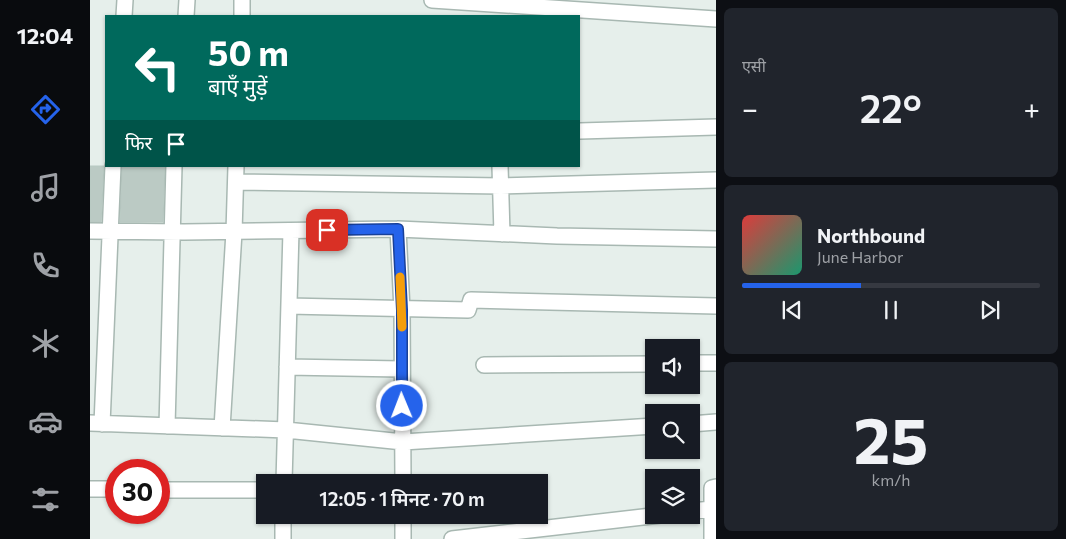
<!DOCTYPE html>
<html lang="hi">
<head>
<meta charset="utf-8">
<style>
  :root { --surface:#171b24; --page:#20242c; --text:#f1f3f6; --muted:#9ea1a6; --line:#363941; --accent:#2563eb }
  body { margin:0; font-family:Commissioner,"Noto Sans Devanagari",sans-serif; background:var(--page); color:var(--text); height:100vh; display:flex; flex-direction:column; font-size:19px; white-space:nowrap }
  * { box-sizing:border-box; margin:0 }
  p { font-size:16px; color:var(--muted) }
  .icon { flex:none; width:28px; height:28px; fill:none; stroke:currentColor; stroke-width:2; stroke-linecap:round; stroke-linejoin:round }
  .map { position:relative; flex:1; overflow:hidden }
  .side { display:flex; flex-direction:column; gap:8px; padding:8px; background:#0d0f14; width:350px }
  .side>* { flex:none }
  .hud { position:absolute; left:15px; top:15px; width:475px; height:152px; border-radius:0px; box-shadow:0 1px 4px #0004; background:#00695c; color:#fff; overflow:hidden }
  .tools { position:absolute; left:555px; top:339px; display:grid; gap:10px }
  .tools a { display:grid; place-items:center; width:55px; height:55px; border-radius:0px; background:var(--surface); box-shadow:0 1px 4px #0004; font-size:25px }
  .speed { position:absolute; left:15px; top:459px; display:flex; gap:10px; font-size:25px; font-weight:700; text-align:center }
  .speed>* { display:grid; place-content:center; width:65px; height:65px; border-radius:50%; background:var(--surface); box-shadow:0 1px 4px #0004; line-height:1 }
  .speed .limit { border:8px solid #d22; background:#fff; color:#111 }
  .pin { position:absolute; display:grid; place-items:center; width:42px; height:42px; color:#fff; margin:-21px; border-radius:10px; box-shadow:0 2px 8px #0006 }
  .me { position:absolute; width:55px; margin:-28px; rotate:359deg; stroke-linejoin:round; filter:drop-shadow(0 0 4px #0008) }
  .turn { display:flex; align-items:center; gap:18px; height:105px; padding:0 20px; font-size:22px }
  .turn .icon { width:65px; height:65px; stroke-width:2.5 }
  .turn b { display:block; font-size:35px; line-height:42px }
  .then { display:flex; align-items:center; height:48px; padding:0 20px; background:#0003; gap:10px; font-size:19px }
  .big { font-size:38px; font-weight:600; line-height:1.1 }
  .side .widget { flex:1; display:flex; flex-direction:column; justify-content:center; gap:8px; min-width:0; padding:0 18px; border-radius:8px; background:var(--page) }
  .side .dial { align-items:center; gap:0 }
  .dial b { font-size:65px; line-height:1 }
  .song { display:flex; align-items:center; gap:15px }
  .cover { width:60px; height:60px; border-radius:8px; background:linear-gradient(135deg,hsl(0 70% 55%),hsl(160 70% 35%)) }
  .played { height:5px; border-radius:2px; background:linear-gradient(90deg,var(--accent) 40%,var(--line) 40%) }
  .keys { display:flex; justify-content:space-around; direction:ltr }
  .heat { display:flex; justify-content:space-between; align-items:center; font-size:28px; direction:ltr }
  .trip { position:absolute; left:166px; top:474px; width:292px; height:50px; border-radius:0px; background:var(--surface); box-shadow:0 1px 4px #0004; font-weight:600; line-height:50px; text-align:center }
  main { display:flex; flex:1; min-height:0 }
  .tabs { display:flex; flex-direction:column; width:90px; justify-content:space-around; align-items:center; background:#090b0e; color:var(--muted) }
  .tabs .icon { width:35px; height:35px }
  .tabs .active { color:var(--accent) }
  .tabs b { font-size:22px; color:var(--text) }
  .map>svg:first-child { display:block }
</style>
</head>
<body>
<main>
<nav class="tabs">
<b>12:04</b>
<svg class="icon active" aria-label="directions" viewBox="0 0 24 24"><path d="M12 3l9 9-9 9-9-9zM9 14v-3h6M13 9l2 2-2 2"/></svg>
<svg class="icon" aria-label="music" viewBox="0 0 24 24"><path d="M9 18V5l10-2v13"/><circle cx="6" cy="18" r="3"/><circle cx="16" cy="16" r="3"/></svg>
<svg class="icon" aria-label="phone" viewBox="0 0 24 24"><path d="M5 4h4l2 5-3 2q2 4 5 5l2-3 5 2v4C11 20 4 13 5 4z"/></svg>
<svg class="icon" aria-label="climate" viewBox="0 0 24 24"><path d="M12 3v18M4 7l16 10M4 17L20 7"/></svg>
<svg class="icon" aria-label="car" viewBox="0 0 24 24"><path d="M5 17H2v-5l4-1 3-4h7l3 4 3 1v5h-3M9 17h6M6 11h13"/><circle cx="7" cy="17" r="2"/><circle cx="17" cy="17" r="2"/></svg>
<svg class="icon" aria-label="filters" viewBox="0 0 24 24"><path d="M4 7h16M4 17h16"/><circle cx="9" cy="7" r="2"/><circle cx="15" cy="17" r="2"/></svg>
</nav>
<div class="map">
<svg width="626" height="539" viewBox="0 0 626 539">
  <rect width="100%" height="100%" fill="#e6efeb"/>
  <path fill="#bbcac4" stroke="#b8c9c2" d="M0,166H14L11,222H0Z
    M32,166H75L73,222H30Z"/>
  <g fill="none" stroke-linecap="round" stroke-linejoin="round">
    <g stroke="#a8b8b2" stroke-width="18">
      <path id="minor" d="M342,0L626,19
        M34,16L35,0
        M96,16L97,0
        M152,16V0
        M490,131L626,127
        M410,166L412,234
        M146,182L411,186L626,180
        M308,229L312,310L313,482
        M0,231L94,232L308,229L467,236L626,239
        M199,306L378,310L381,300L626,306
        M601,363H626
        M394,365L564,364
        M197,367L311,369
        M0,423L196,430L313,442L564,426
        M12,424L23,166
        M601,424L626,422
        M77,426L84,166
        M132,428L144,232L146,166
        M194,482L201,231
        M0,489H26
        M69,490H175
        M601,511L622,509
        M193,539V515
        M313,539V515
        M362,539L570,515
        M622,539V488L626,487"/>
    </g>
    <use href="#minor" stroke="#fff" stroke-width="15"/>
  </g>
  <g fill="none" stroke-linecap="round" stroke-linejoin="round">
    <g stroke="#184099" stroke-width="12">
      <path id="route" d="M237,230L308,229L312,310V406"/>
    </g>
    <use href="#route" stroke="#2563eb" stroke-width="9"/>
    <path stroke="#f59e0b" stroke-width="9" d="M310,277L312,327"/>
  </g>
</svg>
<div class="tools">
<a><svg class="icon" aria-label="sound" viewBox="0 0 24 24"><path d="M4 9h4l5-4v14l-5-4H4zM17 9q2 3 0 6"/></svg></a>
<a><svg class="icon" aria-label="search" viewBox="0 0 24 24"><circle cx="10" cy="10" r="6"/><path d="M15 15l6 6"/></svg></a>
<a><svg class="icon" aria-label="layers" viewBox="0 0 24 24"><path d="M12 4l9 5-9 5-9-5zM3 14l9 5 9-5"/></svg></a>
</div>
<div class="speed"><div class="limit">30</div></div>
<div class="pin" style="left:237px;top:230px;background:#d93025"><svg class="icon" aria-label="arrive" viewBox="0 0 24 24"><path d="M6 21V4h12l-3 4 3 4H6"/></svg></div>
<svg class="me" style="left:312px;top:406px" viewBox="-20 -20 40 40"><circle r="17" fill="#2563eb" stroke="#fff" stroke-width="3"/><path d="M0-11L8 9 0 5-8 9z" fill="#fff"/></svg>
<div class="trip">12:05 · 1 मिनट · 70 m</div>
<div class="hud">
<div class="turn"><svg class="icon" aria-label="left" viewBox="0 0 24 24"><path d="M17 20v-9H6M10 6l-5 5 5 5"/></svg><div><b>50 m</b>बाएँ मुड़ें</div></div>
<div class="then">फिर<svg class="icon" aria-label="arrive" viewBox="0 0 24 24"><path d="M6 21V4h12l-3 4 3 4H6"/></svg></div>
</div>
</div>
<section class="side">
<div class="widget"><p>एसी</p>
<div class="heat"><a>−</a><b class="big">22°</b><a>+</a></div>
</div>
<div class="widget">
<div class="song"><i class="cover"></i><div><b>Northbound</b><p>June Harbor</p></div></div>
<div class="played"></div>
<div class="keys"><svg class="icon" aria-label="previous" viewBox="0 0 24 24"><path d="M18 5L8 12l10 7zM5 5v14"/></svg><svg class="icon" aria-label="pause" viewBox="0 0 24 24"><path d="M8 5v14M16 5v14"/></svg><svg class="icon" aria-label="next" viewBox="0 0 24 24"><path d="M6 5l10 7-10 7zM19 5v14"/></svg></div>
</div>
<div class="widget dial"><b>25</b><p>km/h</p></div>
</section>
</main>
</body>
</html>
